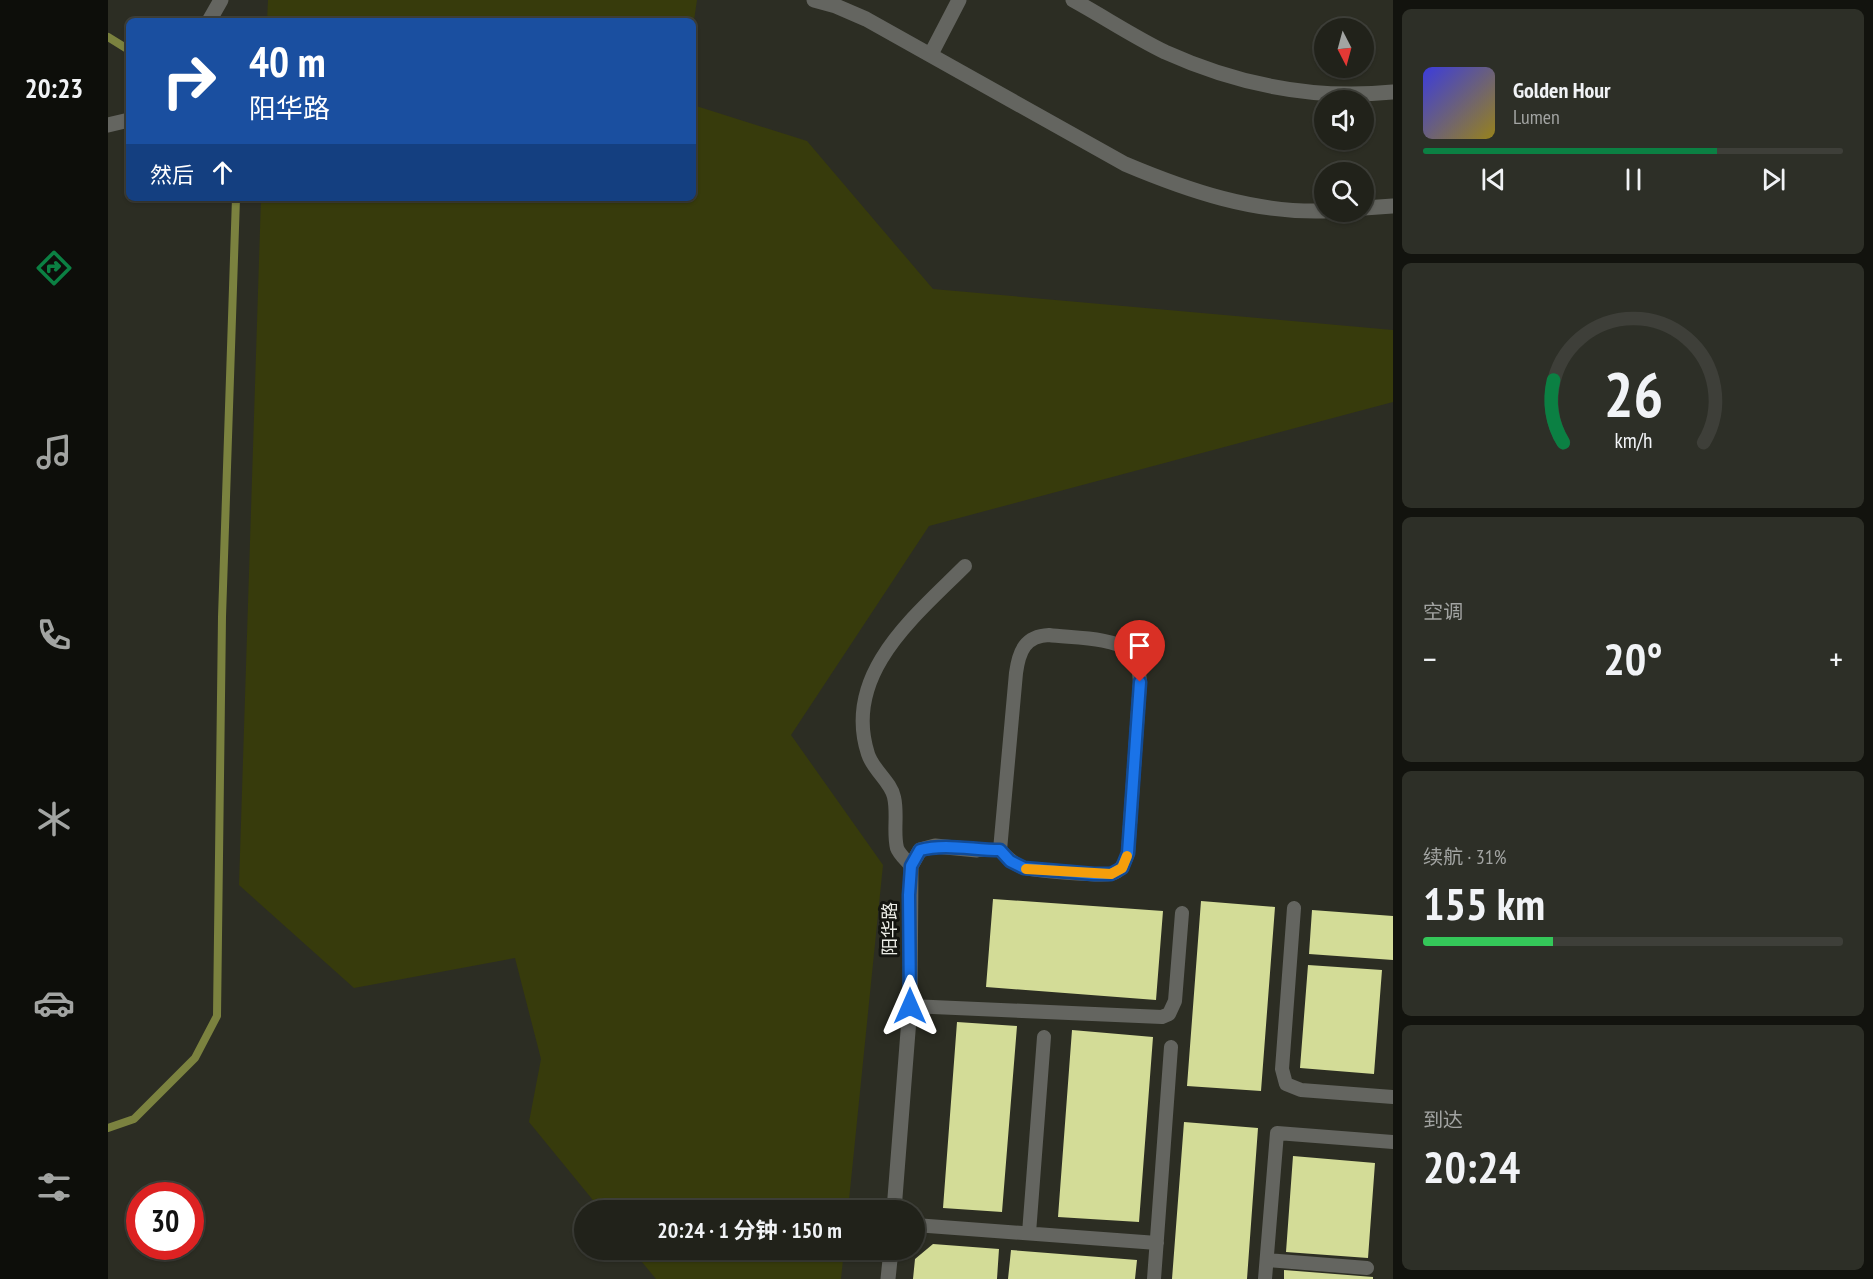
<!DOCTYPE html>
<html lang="zh">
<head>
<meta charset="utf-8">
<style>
  :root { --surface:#21221a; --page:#2d2f27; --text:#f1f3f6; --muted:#a2a4a2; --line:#3e3f39; --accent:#0b8043 }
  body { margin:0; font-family:"PT Sans Narrow","Noto Sans SC",sans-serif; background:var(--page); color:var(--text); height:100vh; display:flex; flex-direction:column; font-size:22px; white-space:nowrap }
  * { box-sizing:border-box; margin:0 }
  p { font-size:20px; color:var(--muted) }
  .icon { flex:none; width:33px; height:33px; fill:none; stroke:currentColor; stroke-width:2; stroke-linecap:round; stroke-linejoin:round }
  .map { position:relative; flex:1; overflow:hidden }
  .panel { display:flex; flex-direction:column; gap:9px; padding:9px; background:#12130e; width:480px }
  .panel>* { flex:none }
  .hud { position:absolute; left:18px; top:18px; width:570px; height:183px; border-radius:9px; box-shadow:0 2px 4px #0004,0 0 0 2px var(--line); background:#1a4fa0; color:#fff; overflow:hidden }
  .needle { width:39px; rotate:174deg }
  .fabs { position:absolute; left:1206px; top:18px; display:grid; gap:12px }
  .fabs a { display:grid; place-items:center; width:60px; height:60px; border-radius:50%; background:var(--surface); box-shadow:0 2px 4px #0004,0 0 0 2px var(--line); font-size:30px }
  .speed { position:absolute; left:18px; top:1182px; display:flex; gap:12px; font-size:30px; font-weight:700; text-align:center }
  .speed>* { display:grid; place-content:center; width:78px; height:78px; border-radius:50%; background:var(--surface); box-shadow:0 2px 4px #0004,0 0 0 2px var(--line); line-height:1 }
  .speed .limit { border:9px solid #d22; background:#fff; color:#111 }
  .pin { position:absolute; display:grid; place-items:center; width:51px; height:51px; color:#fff; margin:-62px -26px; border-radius:50% 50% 50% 0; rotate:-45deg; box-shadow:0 0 6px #0007 }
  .pin .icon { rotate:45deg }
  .me { position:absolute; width:66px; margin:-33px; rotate:0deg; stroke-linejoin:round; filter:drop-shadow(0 0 4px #0008) }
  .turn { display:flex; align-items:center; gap:21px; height:126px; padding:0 24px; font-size:27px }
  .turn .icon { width:78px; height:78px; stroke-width:2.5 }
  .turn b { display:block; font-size:42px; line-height:51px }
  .then { display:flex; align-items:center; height:57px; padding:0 24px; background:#0003; gap:12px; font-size:22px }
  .big { font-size:45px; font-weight:700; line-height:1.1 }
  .panel .widget { flex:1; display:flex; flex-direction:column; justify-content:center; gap:9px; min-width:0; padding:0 21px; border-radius:9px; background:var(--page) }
  .panel .dial { align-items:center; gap:0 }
  .dial svg { height:156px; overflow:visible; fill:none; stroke:var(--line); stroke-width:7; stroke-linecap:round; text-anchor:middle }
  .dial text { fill:var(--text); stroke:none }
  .song { display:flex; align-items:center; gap:18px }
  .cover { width:72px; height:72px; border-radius:9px; background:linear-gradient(135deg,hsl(240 70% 55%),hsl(50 70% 35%)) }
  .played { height:6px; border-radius:3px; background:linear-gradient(90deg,var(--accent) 70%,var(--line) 70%) }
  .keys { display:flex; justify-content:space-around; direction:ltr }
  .heat { display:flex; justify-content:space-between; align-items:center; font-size:33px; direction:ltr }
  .charge { height:9px; border-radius:4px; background:linear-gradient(90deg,#34c759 31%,var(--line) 0) }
  .trip { position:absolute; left:466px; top:1200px; width:351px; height:60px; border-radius:30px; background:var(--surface); box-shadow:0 2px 4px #0004,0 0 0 2px var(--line); font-weight:700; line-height:60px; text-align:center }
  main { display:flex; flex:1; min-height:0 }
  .menu { display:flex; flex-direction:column; width:108px; justify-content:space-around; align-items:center; background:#0d0e0a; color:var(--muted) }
  .menu .icon { width:42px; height:42px }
  .menu .selected { color:var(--accent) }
  .menu b { font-size:27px; color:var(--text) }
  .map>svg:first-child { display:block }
</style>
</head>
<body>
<main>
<nav class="menu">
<b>20:23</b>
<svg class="icon selected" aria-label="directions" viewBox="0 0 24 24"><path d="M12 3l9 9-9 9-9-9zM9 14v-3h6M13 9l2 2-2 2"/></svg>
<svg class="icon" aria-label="music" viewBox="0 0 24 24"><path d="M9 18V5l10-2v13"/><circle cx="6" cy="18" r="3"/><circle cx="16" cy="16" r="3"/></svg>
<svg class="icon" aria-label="phone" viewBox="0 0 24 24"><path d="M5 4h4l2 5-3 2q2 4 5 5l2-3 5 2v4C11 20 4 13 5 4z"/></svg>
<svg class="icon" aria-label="climate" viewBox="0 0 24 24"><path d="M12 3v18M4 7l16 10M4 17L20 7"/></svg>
<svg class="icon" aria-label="car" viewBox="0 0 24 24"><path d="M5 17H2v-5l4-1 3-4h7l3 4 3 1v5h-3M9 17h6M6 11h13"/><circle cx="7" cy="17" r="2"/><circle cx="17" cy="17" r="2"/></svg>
<svg class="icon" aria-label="filters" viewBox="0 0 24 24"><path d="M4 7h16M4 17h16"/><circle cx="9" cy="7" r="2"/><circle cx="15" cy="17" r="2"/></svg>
</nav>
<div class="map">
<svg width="1285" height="1279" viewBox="0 0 1285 1279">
  <rect width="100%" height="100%" fill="#2c2d23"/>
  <path fill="#373b0c" d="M160,0H589L585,27V21H159Z
    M585,105L699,141L825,289L1285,330V402L821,526L683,735L775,865L740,1210H493L421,1122L433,1059L407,958L246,988L131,885L153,198H585Z
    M524,1250H736L733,1279H548Z"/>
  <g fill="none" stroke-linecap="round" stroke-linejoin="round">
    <path stroke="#7b823f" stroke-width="8" d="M0,37L21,50
      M0,1128L26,1119L87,1058L109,1016L114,617L128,198"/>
  </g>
  <path fill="#d3dc97" d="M885,899L1055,911L1048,1000L878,987Z
    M1093,901L1167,907L1153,1091L1079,1086Z
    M1204,910L1285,916V960L1201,954Z
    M1200,965L1274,970L1266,1074L1192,1068Z
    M849,1022L909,1026L894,1212L835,1208Z
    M964,1030L1045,1037L1031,1222L950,1217Z
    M1076,1122L1150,1128L1139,1279H1064Z
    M1185,1156L1267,1163L1260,1258L1178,1252Z
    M825,1244L891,1249L889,1279H805L807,1259Z
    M903,1250L1029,1260L1027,1279H900Z
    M1176,1270L1265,1277V1279H1176Z"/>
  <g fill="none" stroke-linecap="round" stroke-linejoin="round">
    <path stroke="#646560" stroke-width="14" d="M869,850H892C899,857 905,864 914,867C924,871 993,876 1003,874C1014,871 1017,862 1020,853L1032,682C1031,671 1030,659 1021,651C1006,637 962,638 941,635C917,636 911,651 908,673L892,850
      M803,866C799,861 791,854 789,848C785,832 790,814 786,797C783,782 765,770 760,754C734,674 807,616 857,566
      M1186,908L1174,1069L1178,1084L1193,1090L1285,1097
      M802,1006L1054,1017L1061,1014L1067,1001L1074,913
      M807,1225L1049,1243
      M921,1233L936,1037
      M1159,1260L1259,1268
      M1046,1279L1063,1047
      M1157,1279L1169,1133L1285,1142"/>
    <path stroke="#646560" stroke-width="15" d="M706,0L728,6L758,19L1017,164C1081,191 1146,213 1216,211
      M965,0C996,17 1026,37 1057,52C1130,85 1206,100 1285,92
      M101,21L113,0
      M823,54L851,0
      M0,125L21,120
      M1256,208L1285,206
      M786,1210L802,1006L803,866L812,850L827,846L869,850
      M780,1279L783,1250"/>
  </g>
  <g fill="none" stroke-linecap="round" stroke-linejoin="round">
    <g stroke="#114b97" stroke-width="15">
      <path id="route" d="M802,1006L801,895L803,866L812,850C837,843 865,850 892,850L902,861L916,868L986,874H1003L1014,868L1020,853L1032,682"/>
    </g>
    <use href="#route" stroke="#1a73e8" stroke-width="10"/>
    <path stroke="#f59e0b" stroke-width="10" d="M918,869L1003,874L1014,868L1019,856"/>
  </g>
  <g text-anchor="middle" stroke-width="6" stroke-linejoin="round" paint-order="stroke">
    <g font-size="18" fill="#edeee7" stroke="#141510">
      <text transform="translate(782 929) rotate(-90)" y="6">阳华路</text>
    </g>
  </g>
</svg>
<div class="fabs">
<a><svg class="needle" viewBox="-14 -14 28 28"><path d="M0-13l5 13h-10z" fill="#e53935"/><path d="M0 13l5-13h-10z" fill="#a2a4a2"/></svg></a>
<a><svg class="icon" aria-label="sound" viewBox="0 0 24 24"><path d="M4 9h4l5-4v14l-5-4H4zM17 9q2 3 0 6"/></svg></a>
<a><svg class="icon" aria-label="search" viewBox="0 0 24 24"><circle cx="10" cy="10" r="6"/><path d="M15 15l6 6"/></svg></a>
</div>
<div class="speed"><div class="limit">30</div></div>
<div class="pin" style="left:1032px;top:682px;background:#d93025"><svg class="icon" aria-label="arrive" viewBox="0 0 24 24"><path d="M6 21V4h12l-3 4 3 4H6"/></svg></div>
<svg class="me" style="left:802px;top:1006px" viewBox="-20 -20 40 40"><path d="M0-17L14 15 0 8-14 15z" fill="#1a73e8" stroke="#fff" stroke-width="4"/></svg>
<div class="trip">20:24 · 1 分钟 · 150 m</div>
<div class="hud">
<div class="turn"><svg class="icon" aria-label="right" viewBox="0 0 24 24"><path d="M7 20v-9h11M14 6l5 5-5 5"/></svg><div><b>40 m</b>阳华路</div></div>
<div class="then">然后<svg class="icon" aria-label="ahead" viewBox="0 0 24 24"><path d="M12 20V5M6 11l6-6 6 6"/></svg></div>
</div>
</div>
<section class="panel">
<div class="widget">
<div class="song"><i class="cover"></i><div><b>Golden Hour</b><p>Lumen</p></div></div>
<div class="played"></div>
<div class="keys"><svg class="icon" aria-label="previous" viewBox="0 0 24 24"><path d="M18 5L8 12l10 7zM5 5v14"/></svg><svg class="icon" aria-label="pause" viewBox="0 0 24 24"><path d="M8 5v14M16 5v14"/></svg><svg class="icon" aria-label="next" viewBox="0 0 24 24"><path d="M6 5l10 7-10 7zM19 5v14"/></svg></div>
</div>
<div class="widget dial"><svg viewBox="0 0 100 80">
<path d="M14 69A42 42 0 1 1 86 69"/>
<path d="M14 69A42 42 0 0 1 9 37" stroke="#0b8043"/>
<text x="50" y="56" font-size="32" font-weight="700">26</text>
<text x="50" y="72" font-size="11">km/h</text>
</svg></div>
<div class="widget"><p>空调</p>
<div class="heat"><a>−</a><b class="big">20°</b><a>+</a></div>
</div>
<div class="widget"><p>续航 · 31%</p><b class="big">155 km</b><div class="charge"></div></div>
<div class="widget"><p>到达</p><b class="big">20:24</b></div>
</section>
</main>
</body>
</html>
